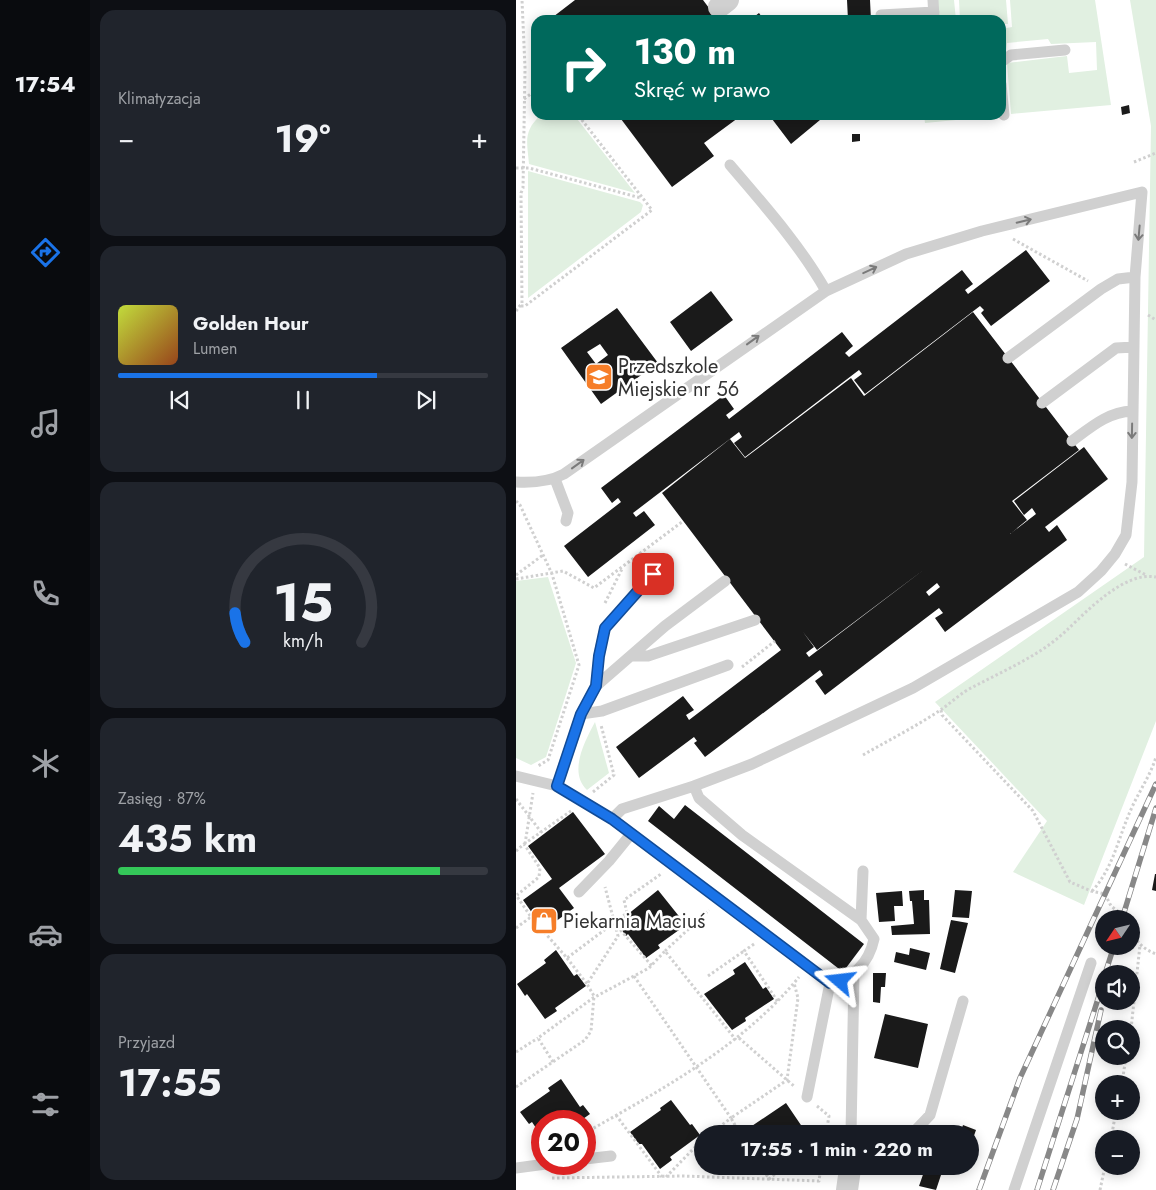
<!DOCTYPE html>
<html lang="pl">
<head>
<meta charset="utf-8">
<style>
  :root { --surface:#171b24; --page:#20242c; --text:#f1f3f6; --muted:#9ea1a6; --line:#363941; --accent:#1a73e8 }
  body { margin:0; font-family:Jost,sans-serif; background:var(--page); color:var(--text); height:100vh; display:flex; flex-direction:column; font-size:19px; white-space:nowrap }
  * { box-sizing:border-box; margin:0 }
  p { font-size:16px; color:var(--muted) }
  .icon { flex:none; width:28px; height:28px; fill:none; stroke:currentColor; stroke-width:2; stroke-linecap:round; stroke-linejoin:round }
  .map { position:relative; flex:1; overflow:hidden }
  .sheet { display:flex; flex-direction:column; gap:10px; padding:10px; background:#0d0f14; width:426px }
  .sheet>* { flex:none }
  .guide { position:absolute; left:15px; top:15px; width:475px; height:105px; border-radius:15px; box-shadow:0 2px 12px #0003; background:#00695c; color:#fff; overflow:hidden }
  .needle { width:32px; rotate:235deg }
  .controls { position:absolute; left:579px; top:910px; display:grid; gap:10px }
  .controls a { display:grid; place-items:center; width:45px; height:45px; border-radius:50%; background:var(--surface); box-shadow:0 2px 12px #0003; font-size:25px }
  .speed { position:absolute; left:15px; top:1110px; display:flex; gap:10px; font-size:25px; font-weight:700; text-align:center }
  .speed>* { display:grid; place-content:center; width:65px; height:65px; border-radius:50%; background:var(--surface); box-shadow:0 2px 12px #0003; line-height:1 }
  .speed .limit { border:8px solid #d22; background:#fff; color:#111 }
  .pin { position:absolute; display:grid; place-items:center; width:42px; height:42px; color:#fff; margin:-21px; border-radius:10px; box-shadow:0 2px 8px #0006 }
  .me { position:absolute; width:55px; margin:-28px; rotate:287deg; stroke-linejoin:round; filter:drop-shadow(0 0 4px #0008) }
  .turn { display:flex; align-items:center; gap:18px; height:105px; padding:0 20px; font-size:22px }
  .turn .icon { width:65px; height:65px; stroke-width:2.5 }
  .turn b { display:block; font-size:35px; line-height:42px }
  .big { font-size:38px; font-weight:700; line-height:1.1 }
  .sheet .widget { flex:1; display:flex; flex-direction:column; justify-content:center; gap:8px; min-width:0; padding:0 18px; border-radius:15px; background:var(--page) }
  .sheet .dial { align-items:center; gap:0 }
  .dial svg { height:130px; overflow:visible; fill:none; stroke:var(--line); stroke-width:7; stroke-linecap:round; text-anchor:middle }
  .dial text { fill:var(--text); stroke:none }
  .song { display:flex; align-items:center; gap:15px }
  .cover { width:60px; height:60px; border-radius:8px; background:linear-gradient(135deg,hsl(70 70% 55%),hsl(20 70% 35%)) }
  .played { height:5px; border-radius:2px; background:linear-gradient(90deg,var(--accent) 70%,var(--line) 70%) }
  .keys { display:flex; justify-content:space-around; direction:ltr }
  .heat { display:flex; justify-content:space-between; align-items:center; font-size:28px; direction:ltr }
  .charge { height:8px; border-radius:4px; background:linear-gradient(90deg,#34c759 87%,var(--line) 0) }
  .trip { position:absolute; left:178px; top:1125px; width:285px; height:50px; border-radius:25px; background:var(--surface); box-shadow:0 2px 12px #0003; font-weight:700; line-height:50px; text-align:center }
  main { display:flex; flex:1; min-height:0 }
  .tabs { display:flex; flex-direction:column; width:90px; justify-content:space-around; align-items:center; background:#090b0e; color:var(--muted) }
  .tabs .icon { width:35px; height:35px }
  .tabs .on { color:var(--accent) }
  .tabs b { font-size:22px; color:var(--text) }
  .map>svg:first-child { display:block }
</style>
</head>
<body>
<main>
<nav class="tabs">
<b>17:54</b>
<svg class="icon on" aria-label="directions" viewBox="0 0 24 24"><path d="M12 3l9 9-9 9-9-9zM9 14v-3h6M13 9l2 2-2 2"/></svg>
<svg class="icon" aria-label="music" viewBox="0 0 24 24"><path d="M9 18V5l10-2v13"/><circle cx="6" cy="18" r="3"/><circle cx="16" cy="16" r="3"/></svg>
<svg class="icon" aria-label="phone" viewBox="0 0 24 24"><path d="M5 4h4l2 5-3 2q2 4 5 5l2-3 5 2v4C11 20 4 13 5 4z"/></svg>
<svg class="icon" aria-label="climate" viewBox="0 0 24 24"><path d="M12 3v18M4 7l16 10M4 17L20 7"/></svg>
<svg class="icon" aria-label="car" viewBox="0 0 24 24"><path d="M5 17H2v-5l4-1 3-4h7l3 4 3 1v5h-3M9 17h6M6 11h13"/><circle cx="7" cy="17" r="2"/><circle cx="17" cy="17" r="2"/></svg>
<svg class="icon" aria-label="filters" viewBox="0 0 24 24"><path d="M4 7h16M4 17h16"/><circle cx="9" cy="7" r="2"/><circle cx="15" cy="17" r="2"/></svg>
</nav>
<section class="sheet">
<div class="widget"><p>Klimatyzacja</p>
<div class="heat"><a>−</a><b class="big">19°</b><a>+</a></div>
</div>
<div class="widget">
<div class="song"><i class="cover"></i><div><b>Golden Hour</b><p>Lumen</p></div></div>
<div class="played"></div>
<div class="keys"><svg class="icon" aria-label="previous" viewBox="0 0 24 24"><path d="M18 5L8 12l10 7zM5 5v14"/></svg><svg class="icon" aria-label="pause" viewBox="0 0 24 24"><path d="M8 5v14M16 5v14"/></svg><svg class="icon" aria-label="next" viewBox="0 0 24 24"><path d="M6 5l10 7-10 7zM19 5v14"/></svg></div>
</div>
<div class="widget dial"><svg viewBox="0 0 100 80">
<path d="M14 69A42 42 0 1 1 86 69"/>
<path d="M14 69A42 42 0 0 1 8 51" stroke="#1a73e8"/>
<text x="50" y="56" font-size="32" font-weight="700">15</text>
<text x="50" y="72" font-size="11">km/h</text>
</svg></div>
<div class="widget"><p>Zasięg · 87%</p><b class="big">435 km</b><div class="charge"></div></div>
<div class="widget"><p>Przyjazd</p><b class="big">17:55</b></div>
</section>
<div class="map">
<svg width="640" height="1190" viewBox="0 0 640 1190">
  <rect width="100%" height="100%" fill="#fff"/>
  <path fill="#e1f0e1" d="M421,0H438L440,20H422Z
    M443,0H490L492,24H485V20H444Z
    M494,0H579L595,105L495,114L491,63L551,56L553,73L581,70L580,42L535,44L532,39L491,43L490,51L485,54V29L496,27Z
    M614,0H640V721L568,905L497,872L531,821L419,702L628,557L635,126Z
    M25,115H58L119,193L13,164C11,141 7,131 25,115Z
    M408,115H481V116L409,123Z
    M12,171L124,202L127,205L125,212L12,298Z
    M32,577L60,663L30,757L15,765L0,758V581Z
    M79,722L93,773L71,790C52,772 69,741 79,722Z"/>
  <path fill="#1a1a1a" fill-rule="evenodd" d="M59,0H187L202,20H155L151,16L146,20H33Z
    M331,0H354L355,20H332Z
    M243,13L248,20H234Z
    M613,105L614,113L606,115L605,107Z
    M102,115H226L188,143L198,156L156,187Z
    M253,115H310L275,144Z
    M336,134H344V141L336,142Z
    M510,250L534,281L475,326L465,313L468,310L464,306L349,394L338,380L346,374L343,370L229,457L218,443L226,437L223,432L117,513L120,517L128,511L139,525L72,577L48,546L105,502L102,498L96,503L85,488L208,395L218,409L210,415L213,419L326,332L337,346L329,353L333,357L446,270L457,284L449,290L452,294Z
    M195,291L217,320L175,351L154,322Z
    M101,308L142,363L85,404L45,348ZM84,344L92,355L80,364L71,352Z
    M457,312L563,450L496,501L511,520L494,534L520,514L516,508L508,515L498,501L568,447L592,479L529,527L533,532L541,525L551,540L429,632L419,618L427,613L423,608L309,695L299,681L307,675L304,670L189,757L178,743L181,741L178,737L123,778L100,747L167,696L178,710L170,715L173,720L265,650L146,493L214,439L229,458L335,378L348,396ZM410,568L293,657L290,653L298,647L287,632L301,650ZM421,583L424,587L413,596L410,592Z
    M169,805L348,944L327,972L132,821L143,806L158,819Z
    M57,812L89,854L43,888L58,908L28,930L7,900L36,879L12,846Z
    M639,874H640V891L636,890Z
    M142,890L170,925L142,945L144,948L130,958L112,934L110,936L101,923Z
    M408,890V900H413L414,934L376,935L375,926L398,924L396,901H394L393,891Z
    M439,890L456,891L453,918L436,917Z
    M386,891L387,906H378L379,921L363,922L360,893Z
    M435,920L452,923L439,973L424,969Z
    M394,948L414,953L410,970L378,962L380,952L393,955Z
    M40,950L58,976L61,974L70,986L39,1008L41,1011L29,1019L11,994L9,996L1,984L30,963L28,960Z
    M229,962L247,989L250,987L258,999L229,1018L230,1021L216,1030L188,994L219,974L217,970Z
    M357,973H370L369,987H365L364,1003L357,1002Z
    M369,1014L412,1024L402,1068L358,1058Z
    M45,1079L64,1107L67,1105L74,1114L64,1121H26V1137L16,1122L13,1124L4,1112L34,1091L32,1088Z
    M155,1100L174,1125L176,1124L184,1135L154,1157L156,1160L144,1169L126,1144H123L114,1132L145,1110L144,1108Z
    M270,1103L291,1134H228L227,1132Z
    M447,1125L460,1130L454,1147V1134H444Z
    M410,1166H428L420,1190L403,1186Z"/>
  <g fill="none" stroke-linecap="round" stroke-linejoin="round">
    <path stroke="#d0d0d0" stroke-width="3" stroke-dasharray="2.5 2.5" stroke-linecap="butt" d="M8,99L20,90
      M618,162L640,153
      M0,168H13L125,198
      M497,239L572,281
      M5,306H9L136,210L62,115
      M0,311L6,303L5,193L7,188L9,68L6,0
      M632,315L640,320
      M0,501L4,505L36,574L63,665L32,760L22,766
      M609,564L630,575
      M0,575L27,555
      M0,579L47,571L78,588L166,522
      M89,603L106,569
      M226,667L259,641
      M425,710L426,715L517,811L554,882L575,891L589,894L595,906L612,919
      M347,755C373,740 401,726 426,709C436,702 446,692 457,687C489,670 525,655 551,630C572,610 609,571 640,577
      M77,792L98,775L85,725
      M0,799L25,832
      M8,844L55,811
      M9,844L17,793
      M0,851L8,844L24,868L23,877L1,895
      M576,891C596,870 602,840 613,814C621,794 634,777 640,757
      M15,917L51,958L111,913L108,900L145,874
      M101,926L136,966
      M615,927C618,941 627,949 640,954
      M0,928L15,917L0,895
      M238,944L228,951L262,1002
      M149,951L193,910
      M51,958L71,984
      M118,976L215,1118L194,1134
      M192,976L228,951
      M615,1029L624,945
      M223,1038L279,1087
      M0,1052L22,1038
      M37,1062L22,1038L77,998L133,968L149,951L220,1040
      M606,1084L610,1056
      M0,1087L69,1040L75,1031L78,996L71,984L102,936L89,887
      M301,1106L313,1116L310,1134
      M100,1115L146,1177
      M69,1133C145,1090 227,1046 283,977
      M224,1134L215,1118L271,1080L282,998L278,983
      M595,1139L600,1111
      M245,1166L253,1179L269,1166
      M150,1177L186,1140
      M36,1178L167,1176L303,1181L305,1166
      M584,1190L589,1166"/>
    <path stroke="#d0d0d0" stroke-width="11" d="M417,0L418,18
      M365,15L418,12
      M485,62L495,55L549,50
      M485,84L488,115
      M214,165C248,205 284,245 310,291
      M492,358L585,289L602,279L619,277
      M526,403L600,348L618,347
      M556,441C575,427 592,412 616,411
      M39,479L52,513L50,521
      M0,482C17,483 33,482 48,474L310,291L390,254L466,231L626,192L619,277L616,482L610,535L599,554L585,571L562,592L397,688L236,764L178,786L106,809L96,819
      M116,656H132L239,620
      M80,686L83,655L89,628L137,573
      M65,714L86,711L212,665
      M0,776L41,786L96,819L314,983C337,979 353,963 358,939L345,920L226,835L183,798L178,786
      M41,786L65,714L80,686L149,626L209,581
      M63,892L93,861L115,834
      M345,920L347,871
      M291,1097L314,983
      M335,1134L338,974
      M396,1134L414,1115L447,1001
      M69,1159L95,1156
      M0,1168L30,1164
      M498,1190L575,963"/>
    <path stroke="#d0d0d0" stroke-width="22" d="M203,7L212,0
      M331,1190L334,1169"/>
    <g stroke="#888" stroke-width="5.5">
      <path id="rail" d="M606,919L640,808
        M589,974L598,946
        M463,1190L504,1078L640,784
        M521,1190L588,980
        M537,1190L561,1119L585,1010"/>
    </g>
    <use href="#rail" stroke="#fff" stroke-width="4" stroke-dasharray="11" stroke-linecap="butt"/>
  </g>
  <defs><path id="oneway-shaft" d="M-6 0H5M1.5-3L5.5 0L1.5 3" fill="none" stroke-width="1.6" stroke-linecap="round" stroke-linejoin="round" transform="scale(1.25)"/></defs>
  <g stroke="#7a7a7a">
    <use href="#oneway-shaft" transform="translate(508 221) rotate(-13)"/>
    <use href="#oneway-shaft" transform="translate(623 233) rotate(95)"/>
    <use href="#oneway-shaft" transform="translate(354 270) rotate(-25)"/>
    <use href="#oneway-shaft" transform="translate(237 340) rotate(-36)"/>
    <use href="#oneway-shaft" transform="translate(616 431) rotate(91)"/>
    <use href="#oneway-shaft" transform="translate(62 464) rotate(-36)"/>
  </g>
  <g fill="none" stroke-linecap="round" stroke-linejoin="round">
    <g stroke="#114b97" stroke-width="12">
      <path id="route" d="M137,574L89,628L83,656L80,686L65,714L41,786L96,819L314,983L324,981"/>
    </g>
    <use href="#route" stroke="#1a73e8" stroke-width="9"/>
  </g>
  <defs>
    <g id="school-square" transform="scale(1.4375)"><rect x="-9" y="-9" width="18" height="18" rx="4" fill="#f67e29" stroke="#fff"/><path d="M0-5L7-2L0 1L-7-2ZM-4 1L0 2.5L4 1V4Q0 6-4 4Z" fill="#fff"/></g>
    <g id="shop-square" transform="scale(1.4375)"><rect x="-9" y="-9" width="18" height="18" rx="4" fill="#f67e29" stroke="#fff"/><path d="M-5-2.5h2.3a2.7 3.5 0 0 1 5.4 0H5L5.5 6h-11ZM-1.5-2.5h3a1.5 2.3 0 0 0-3 0Z" fill="#fff"/></g>
  </defs>
  <g fill-rule="evenodd">
    <use href="#school-square" x="83" y="377"/>
    <use href="#shop-square" x="28" y="921"/>
  </g>
  <g text-anchor="middle" stroke-width="5" stroke-linejoin="round" paint-order="stroke">
    <g font-size="20" fill="#333" stroke="#fff" text-anchor="start">
      <text x="102" y="373">Przedszkole<tspan x="102" dy="23">Miejskie nr 56</tspan></text>
      <text x="47" y="928">Piekarnia Maciuś</text>
    </g>
  </g>
</svg>
<div class="controls">
<a><svg class="needle" viewBox="-14 -14 28 28"><path d="M0-13l5 13h-10z" fill="#e53935"/><path d="M0 13l5-13h-10z" fill="#9ea1a6"/></svg></a>
<a><svg class="icon" aria-label="sound" viewBox="0 0 24 24"><path d="M4 9h4l5-4v14l-5-4H4zM17 9q2 3 0 6"/></svg></a>
<a><svg class="icon" aria-label="search" viewBox="0 0 24 24"><circle cx="10" cy="10" r="6"/><path d="M15 15l6 6"/></svg></a>
<a>+</a>
<a>−</a>
</div>
<div class="speed"><div class="limit">20</div></div>
<div class="pin" style="left:137px;top:574px;background:#d93025"><svg class="icon" aria-label="arrive" viewBox="0 0 24 24"><path d="M6 21V4h12l-3 4 3 4H6"/></svg></div>
<svg class="me" style="left:324px;top:981px" viewBox="-20 -20 40 40"><path d="M0-17L14 15 0 8-14 15z" fill="#1a73e8" stroke="#fff" stroke-width="4"/></svg>
<div class="trip">17:55 · 1 min · 220 m</div>
<div class="guide">
<div class="turn"><svg class="icon" aria-label="right" viewBox="0 0 24 24"><path d="M7 20v-9h11M14 6l5 5-5 5"/></svg><div><b>130 m</b>Skręć w prawo</div></div>
</div>
</div>
</main>
</body>
</html>
